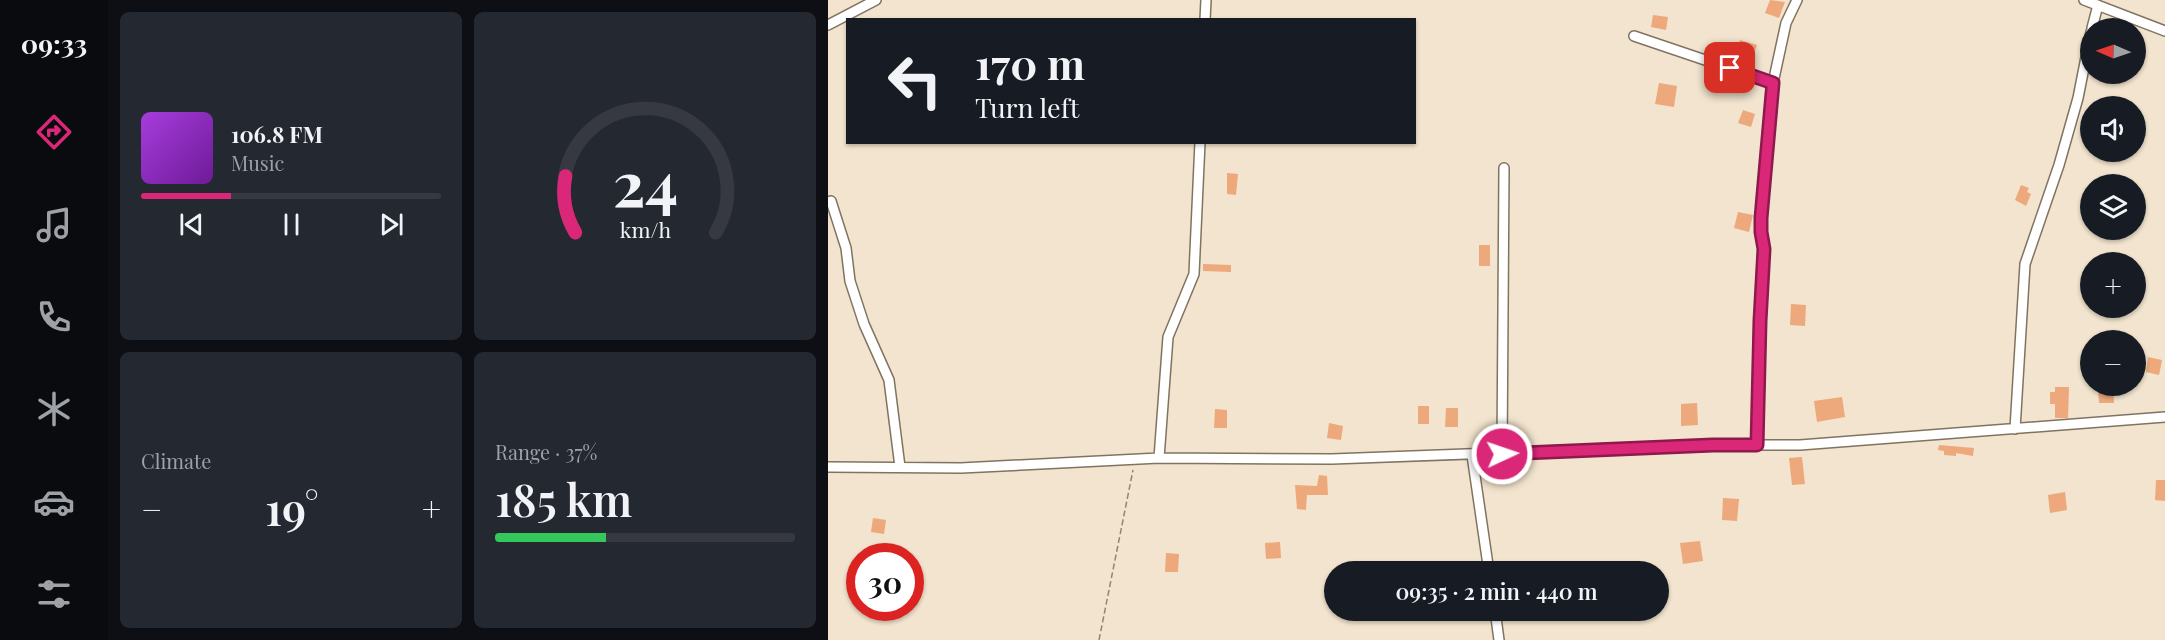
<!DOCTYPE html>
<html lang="en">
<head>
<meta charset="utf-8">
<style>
  :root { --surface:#171b24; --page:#242831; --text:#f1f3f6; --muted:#9ea1a6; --line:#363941; --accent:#db2777 }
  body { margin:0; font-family:"Playfair Display",serif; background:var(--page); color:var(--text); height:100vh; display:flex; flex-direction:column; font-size:22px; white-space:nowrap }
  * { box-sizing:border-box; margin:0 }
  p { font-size:20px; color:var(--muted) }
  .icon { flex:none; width:33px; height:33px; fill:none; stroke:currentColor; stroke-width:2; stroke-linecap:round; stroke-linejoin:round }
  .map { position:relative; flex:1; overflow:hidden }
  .sheet { display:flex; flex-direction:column; gap:12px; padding:12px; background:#0d0f14; width:720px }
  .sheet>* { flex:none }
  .guide { position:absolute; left:18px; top:18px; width:570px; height:126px; border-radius:0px; box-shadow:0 2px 4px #0004; background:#171b24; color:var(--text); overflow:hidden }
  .needle { width:39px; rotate:272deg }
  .buttons { position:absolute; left:1252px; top:18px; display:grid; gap:12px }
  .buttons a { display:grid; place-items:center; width:66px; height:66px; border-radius:50%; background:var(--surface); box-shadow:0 2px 4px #0004; font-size:30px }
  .speed { position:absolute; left:18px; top:543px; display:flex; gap:12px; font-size:30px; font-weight:700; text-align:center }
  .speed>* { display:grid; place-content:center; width:78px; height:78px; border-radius:50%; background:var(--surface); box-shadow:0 2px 4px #0004; line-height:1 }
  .speed .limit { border:9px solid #d22; background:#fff; color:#111 }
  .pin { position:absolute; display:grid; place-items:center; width:51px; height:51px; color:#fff; margin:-26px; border-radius:12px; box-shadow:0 3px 9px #0006 }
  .me { position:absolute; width:66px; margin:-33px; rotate:87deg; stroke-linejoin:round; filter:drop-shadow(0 0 4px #0008) }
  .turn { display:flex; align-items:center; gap:21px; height:126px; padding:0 30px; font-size:27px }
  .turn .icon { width:78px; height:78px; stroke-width:2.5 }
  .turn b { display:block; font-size:42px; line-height:51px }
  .big { font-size:45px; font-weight:600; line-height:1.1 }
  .sheet .tile { flex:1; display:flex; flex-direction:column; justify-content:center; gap:9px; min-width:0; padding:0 21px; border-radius:9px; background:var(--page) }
  .sheet .dial { align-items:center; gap:0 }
  .dial svg { height:156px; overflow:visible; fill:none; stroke:var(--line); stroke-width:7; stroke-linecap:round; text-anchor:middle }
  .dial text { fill:var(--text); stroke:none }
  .song { display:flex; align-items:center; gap:18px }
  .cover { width:72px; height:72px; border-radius:9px; background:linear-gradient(135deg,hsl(280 70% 55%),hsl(280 70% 35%)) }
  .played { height:6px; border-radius:3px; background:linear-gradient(90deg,var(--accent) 30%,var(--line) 30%) }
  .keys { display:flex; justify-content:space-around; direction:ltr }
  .heat { display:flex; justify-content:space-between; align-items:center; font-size:33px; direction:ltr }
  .charge { height:9px; border-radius:4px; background:linear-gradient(90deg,#34c759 37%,var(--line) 0) }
  .sheet .tiles { flex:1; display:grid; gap:12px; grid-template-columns:repeat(2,1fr) }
  .trip { position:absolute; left:496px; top:561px; width:345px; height:60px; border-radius:30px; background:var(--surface); box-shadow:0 2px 4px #0004; font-weight:600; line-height:60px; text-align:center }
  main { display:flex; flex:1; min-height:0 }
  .menu { display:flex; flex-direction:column; width:108px; justify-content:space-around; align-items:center; background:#090b0e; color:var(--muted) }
  .menu .icon { width:42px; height:42px }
  .menu .selected { color:var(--accent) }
  .menu b { font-size:27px; color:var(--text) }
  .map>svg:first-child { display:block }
</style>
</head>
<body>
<main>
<nav class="menu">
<b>09:33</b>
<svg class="icon selected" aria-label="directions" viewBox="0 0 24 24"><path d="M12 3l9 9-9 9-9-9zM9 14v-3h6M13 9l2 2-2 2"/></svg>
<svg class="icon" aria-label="music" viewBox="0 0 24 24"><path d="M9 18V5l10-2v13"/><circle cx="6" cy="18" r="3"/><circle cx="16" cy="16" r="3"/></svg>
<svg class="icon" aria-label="phone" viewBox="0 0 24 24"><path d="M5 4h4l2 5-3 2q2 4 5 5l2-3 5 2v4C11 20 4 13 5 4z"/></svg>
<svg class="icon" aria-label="climate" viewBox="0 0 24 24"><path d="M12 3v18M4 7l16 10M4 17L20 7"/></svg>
<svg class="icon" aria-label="car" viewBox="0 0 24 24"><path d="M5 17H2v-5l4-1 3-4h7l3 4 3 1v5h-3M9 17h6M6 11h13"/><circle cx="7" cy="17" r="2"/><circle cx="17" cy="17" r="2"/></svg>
<svg class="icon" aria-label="filters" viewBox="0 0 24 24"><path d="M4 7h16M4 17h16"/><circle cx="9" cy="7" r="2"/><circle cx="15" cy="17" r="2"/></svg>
</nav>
<section class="sheet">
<div class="tiles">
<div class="tile">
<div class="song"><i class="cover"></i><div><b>106.8 FM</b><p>Music</p></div></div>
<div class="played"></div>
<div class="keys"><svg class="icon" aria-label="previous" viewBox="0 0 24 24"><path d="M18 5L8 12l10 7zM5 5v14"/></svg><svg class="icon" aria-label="pause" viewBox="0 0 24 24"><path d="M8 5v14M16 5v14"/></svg><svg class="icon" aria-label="next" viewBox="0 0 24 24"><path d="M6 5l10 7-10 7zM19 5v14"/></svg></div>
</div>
<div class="tile dial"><svg viewBox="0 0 100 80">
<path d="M14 69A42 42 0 1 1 86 69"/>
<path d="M14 69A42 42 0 0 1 9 40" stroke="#db2777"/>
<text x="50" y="56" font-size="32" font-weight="700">24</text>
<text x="50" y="72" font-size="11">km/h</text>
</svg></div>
<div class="tile"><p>Climate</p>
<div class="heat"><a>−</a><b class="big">19°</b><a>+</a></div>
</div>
<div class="tile"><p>Range · 37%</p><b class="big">185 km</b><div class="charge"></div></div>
</div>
</section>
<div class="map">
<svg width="1337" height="640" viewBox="0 0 1337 640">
  <rect width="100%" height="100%" fill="#f2e4ce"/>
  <path fill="#eda87b" d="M942,0L957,2L951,18L937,13Z
    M825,15L840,17L838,30L823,27Z
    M912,40L929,45L922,65L905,60Z
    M831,83L849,86L846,107L827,104Z
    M915,110L927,114L923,127L910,123Z
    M399,173L410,174L408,195L399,194Z
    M1193,185L1201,188L1199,192L1203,194L1198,206L1187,200Z
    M910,212L925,215L921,232L906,228Z
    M651,245H662V266H651Z
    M375,264L403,265V272L375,271Z
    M963,304L978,305L977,326L962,325Z
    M1320,357L1334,360L1331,375L1318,372Z
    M1227,387H1241L1240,418H1227V404H1222V392H1227Z
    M1285,387L1286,403H1271L1270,388Z
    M1014,397L1017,417L989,422L986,401Z
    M869,403L870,425L853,426V404Z
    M590,406H601V424H590Z
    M618,408H630V427H617Z
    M387,409L399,410V428H386Z
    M501,423L515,426L513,440L499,438Z
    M1111,445L1146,448L1145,456L1128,453V456L1116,455V451L1110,450Z
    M974,457L977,484L964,485L961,458Z
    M491,475L499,476L500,495H479L478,510L469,509L467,485L489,486Z
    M1328,480H1337V501L1327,500Z
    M1237,492L1239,510L1222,513L1220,495Z
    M895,498L911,499L909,521L894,520Z
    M45,518L58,520L56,534L43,532Z
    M872,541L875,561L855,564L852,543Z
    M452,542L453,558L438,559L437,543Z
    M338,553L351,554L350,572H337Z"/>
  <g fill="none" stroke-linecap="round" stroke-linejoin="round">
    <g stroke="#807360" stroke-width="12">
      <path id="street" d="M1256,0L1337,31
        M377,20L378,0
        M0,25L48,0
        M1264,28L1270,5
        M806,36L945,83
        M0,202L3,201L18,248L22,281L36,324L61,380L72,467
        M1187,429L1197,264L1231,165L1250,98L1263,32
        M929,445L932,321L936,249L933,232L934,204L945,83L958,23L969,0
        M674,454L676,168
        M644,455L661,572
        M331,458L340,337L366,274L372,142
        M0,467L133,468L331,458L504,459L885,445H972L1337,417
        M667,610L671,640"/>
    </g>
    <path stroke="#8e8575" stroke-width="1.5" stroke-dasharray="6 3" stroke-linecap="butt" d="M271,640L305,470"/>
    <use href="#street" stroke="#fff" stroke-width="9"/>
  </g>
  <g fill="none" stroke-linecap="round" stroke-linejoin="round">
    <g stroke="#8e194d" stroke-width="15">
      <path id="route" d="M674,454L885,445H929L932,321L936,249L933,232V218L945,83L902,68"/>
    </g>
    <use href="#route" stroke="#db2777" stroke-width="10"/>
  </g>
</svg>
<div class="buttons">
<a><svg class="needle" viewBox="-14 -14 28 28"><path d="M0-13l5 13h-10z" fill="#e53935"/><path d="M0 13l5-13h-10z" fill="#9ea1a6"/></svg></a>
<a><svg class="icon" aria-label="sound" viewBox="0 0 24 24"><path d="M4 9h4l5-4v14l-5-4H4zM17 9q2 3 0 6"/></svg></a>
<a><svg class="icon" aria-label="layers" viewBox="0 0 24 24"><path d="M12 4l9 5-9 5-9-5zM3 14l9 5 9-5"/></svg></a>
<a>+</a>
<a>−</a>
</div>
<div class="speed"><div class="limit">30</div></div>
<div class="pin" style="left:902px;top:68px;background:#d93025"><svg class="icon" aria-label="arrive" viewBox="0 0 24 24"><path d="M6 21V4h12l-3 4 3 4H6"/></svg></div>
<svg class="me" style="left:674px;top:454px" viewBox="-20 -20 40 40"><circle r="17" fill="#db2777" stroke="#fff" stroke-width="3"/><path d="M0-11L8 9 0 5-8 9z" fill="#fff"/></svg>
<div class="trip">09:35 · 2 min · 440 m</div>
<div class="guide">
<div class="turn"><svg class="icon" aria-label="left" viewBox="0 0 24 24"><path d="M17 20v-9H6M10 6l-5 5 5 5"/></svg><div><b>170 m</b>Turn left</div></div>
</div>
</div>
</main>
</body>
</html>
